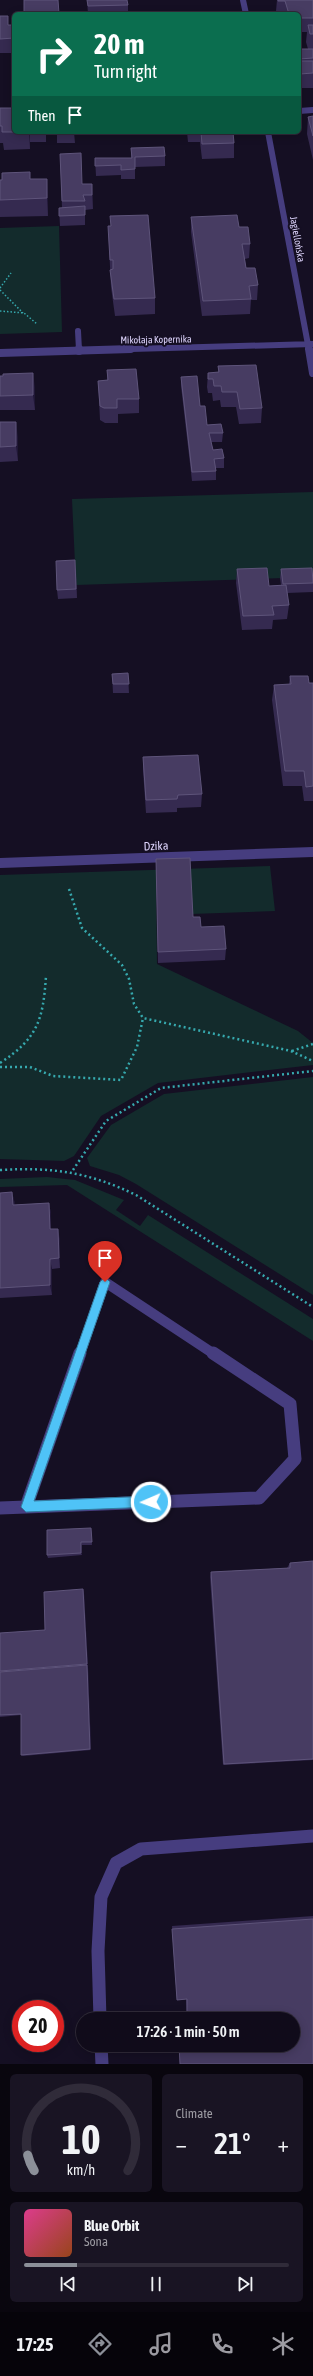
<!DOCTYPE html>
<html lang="en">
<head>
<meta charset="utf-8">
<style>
  :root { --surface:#100b1a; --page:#191423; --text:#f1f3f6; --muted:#9c9ba2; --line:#302b39; --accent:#8c9099 }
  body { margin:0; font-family:"Asap Condensed",sans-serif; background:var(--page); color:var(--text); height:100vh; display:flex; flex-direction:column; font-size:15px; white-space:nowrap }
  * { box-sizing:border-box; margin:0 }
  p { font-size:13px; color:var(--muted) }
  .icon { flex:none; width:22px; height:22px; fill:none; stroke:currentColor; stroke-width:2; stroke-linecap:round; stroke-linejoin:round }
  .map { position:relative; height:2064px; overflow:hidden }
  .sheet { display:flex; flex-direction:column; gap:10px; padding:10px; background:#09060e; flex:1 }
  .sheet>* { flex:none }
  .top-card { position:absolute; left:12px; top:12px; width:289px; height:122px; border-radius:6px; box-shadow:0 2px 10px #0003,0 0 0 1px var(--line); background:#0b6e4f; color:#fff; overflow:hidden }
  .speed { position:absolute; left:12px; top:2000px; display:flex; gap:8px; font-size:20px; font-weight:700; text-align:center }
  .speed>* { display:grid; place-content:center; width:52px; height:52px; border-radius:50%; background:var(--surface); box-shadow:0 2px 10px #0003,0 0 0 1px var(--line); line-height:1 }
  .speed .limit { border:6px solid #d22; background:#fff; color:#111 }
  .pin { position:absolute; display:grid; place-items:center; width:34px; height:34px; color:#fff; margin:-41px -17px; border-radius:50% 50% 50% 0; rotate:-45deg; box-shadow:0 0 4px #0007 }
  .pin .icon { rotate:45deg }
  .me { position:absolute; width:44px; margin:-22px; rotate:268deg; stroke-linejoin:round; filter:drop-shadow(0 0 3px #0008) }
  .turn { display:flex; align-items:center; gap:14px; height:84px; padding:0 16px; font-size:18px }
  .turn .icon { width:52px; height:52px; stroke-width:2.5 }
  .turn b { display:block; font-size:28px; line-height:34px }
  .then { display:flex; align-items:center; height:38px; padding:0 16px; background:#0003; gap:8px; font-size:15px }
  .big { font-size:30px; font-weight:600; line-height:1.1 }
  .sheet .tile { flex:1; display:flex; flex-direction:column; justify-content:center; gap:6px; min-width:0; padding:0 14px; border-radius:6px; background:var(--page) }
  .sheet .dial { align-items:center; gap:0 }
  .dial svg { height:104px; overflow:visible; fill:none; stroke:var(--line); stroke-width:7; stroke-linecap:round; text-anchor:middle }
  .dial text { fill:var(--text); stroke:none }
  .song { display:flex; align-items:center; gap:12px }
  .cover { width:48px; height:48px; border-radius:6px; background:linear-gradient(135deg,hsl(330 70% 55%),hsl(20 70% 35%)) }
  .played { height:4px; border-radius:2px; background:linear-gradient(90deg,var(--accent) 20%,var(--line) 20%) }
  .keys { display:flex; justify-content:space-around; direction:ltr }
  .heat { display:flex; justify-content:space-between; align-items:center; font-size:22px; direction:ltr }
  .sheet .tiles { flex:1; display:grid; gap:10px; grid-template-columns:1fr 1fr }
  .tile:last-child { grid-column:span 2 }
  .trip { position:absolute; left:76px; top:2012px; width:224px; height:40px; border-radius:20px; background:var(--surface); box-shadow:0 2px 10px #0003,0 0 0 1px var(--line); font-weight:600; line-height:40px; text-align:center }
  .dock { display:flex; height:64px; justify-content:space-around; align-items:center; background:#06040a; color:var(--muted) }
  .dock .icon { width:28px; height:28px }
  .dock .selected { color:var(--accent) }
  .dock b { font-size:18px; color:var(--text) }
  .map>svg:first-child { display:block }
</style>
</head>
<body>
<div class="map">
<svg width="313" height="2064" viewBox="0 0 313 2064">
  <rect width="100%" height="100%" fill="#150f23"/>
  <path fill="#132b2c" d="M59,226L62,332L0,334V228Z
    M313,492V577L76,585L72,499Z
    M270,866L275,911L191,914L156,871L157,964L298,1031L313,1043V1065L158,1083L101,1116L74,1156L64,1161L0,1159V875Z
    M313,1077V1295L136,1184L119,1175L90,1166L87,1158L111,1125L164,1094Z
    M47,1177L75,1180L124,1200L116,1210L140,1226L148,1215L313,1319V1341L67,1185L0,1187V1179Z"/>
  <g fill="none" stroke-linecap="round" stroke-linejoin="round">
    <path stroke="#36a9ae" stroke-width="1.5" stroke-dasharray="1.5 2" stroke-linecap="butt" d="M0,288L11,273
      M0,290L23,313
      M0,311L24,313L37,324"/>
    <path stroke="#36a9ae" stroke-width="2.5" stroke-dasharray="2 3" stroke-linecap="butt" d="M69,889L82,928L122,965L129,979L134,1004L143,1018L291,1051L313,1061
      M292,1051L313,1044
      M0,1063C38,1038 43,1020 46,976
      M0,1067H30L53,1076L121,1080L137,1047L143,1018
      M0,1170C53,1167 88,1172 136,1195L313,1307
      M73,1170L106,1121L161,1088L313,1071"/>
    <path stroke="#463d7f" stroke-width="6" d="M78,331L79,350"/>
    <path stroke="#463d7f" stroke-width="8" d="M79,349V351"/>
    <path stroke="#463d7f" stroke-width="10" d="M80,1354L105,1282L214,1354"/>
    <path stroke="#463d7f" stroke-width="13" d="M26,1507L80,1353
      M26,1507L259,1498L295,1459L290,1404L213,1353
      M0,1508L26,1507"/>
    <path stroke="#463d7f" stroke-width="6" d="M243,0L246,14
      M299,111L313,110
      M268,132L309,350
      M96,350L313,344"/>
    <path stroke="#463d7f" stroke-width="8" d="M309,349L313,373
      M0,353L131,349"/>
    <path stroke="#463d7f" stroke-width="10" d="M0,863L313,852"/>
    <path stroke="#463d7f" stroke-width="13" d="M100,2019L98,1951L101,1897L116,1863L141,1849L313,1836
      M101,2045L102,2064"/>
  </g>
  <path fill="#352a50" d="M87,0L128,5V14H88Z
    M277,0H313V88H299V49H308L306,42L307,32H299V14H277L276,11Z
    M0,16H8V25H14V53H0Z
    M0,108L14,132H46V142H30V149L4,150L3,143H0Z
    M313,116V160L307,134L308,117Z
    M57,132H74L75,143H57Z
    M187,132H233L234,143V158L202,159L200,142H188Z
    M131,148L165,156V166L135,167V179H121V175L96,176L95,158H131Z
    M60,154L82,184H92L93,209L85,210V225L60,226L59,208H62Z
    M30,172V179L48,196V216L0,217V180Z
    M191,217L239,227L250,244L249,258L245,259L246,268L258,285L257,300H251L250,314L202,316L191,232Z
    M108,226L155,298V314L115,316L111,287Z
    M218,366L262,408L261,423L239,424L236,407H221L220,400L213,401L212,393H208L207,387L208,373L218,372Z
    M107,370L139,399V413L118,414V423H105L100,420L98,381L107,380Z
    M0,376L35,387V410H0Z
    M181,377L200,406L207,425L223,433L222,442H211L213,450L224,458V468H216V480L192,481L181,386Z
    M0,422L18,437V461L0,462Z
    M76,569L77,598L58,599L57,590Z
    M237,569L269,586L281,585L280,578L281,569L313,573V592L287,593L289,605L287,619L273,620L272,629L242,630L236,583Z
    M128,673L129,693H113L112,674Z
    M290,676L309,683H313V801H304L302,786H283L272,700L274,685L289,684Z
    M143,757L202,794L201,807L177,808V812L146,813L143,770Z
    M156,859L193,917L201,927L226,949L225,960L158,963Z
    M12,1192L15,1205L49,1203L51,1214V1229L60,1239V1268L52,1269V1295L0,1298V1193Z
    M91,1528L92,1545H82V1555L48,1558L47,1555Z
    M313,1561V1760L223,1765L210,1577L211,1572L287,1568L290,1563Z
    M83,1589L84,1593L88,1667L91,1750L23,1756L21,1755V1715L0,1717V1633L45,1630Z
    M313,1916V2064L293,2019H187L186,1999L177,2000L172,1926Z"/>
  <path fill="#201736" d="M29,132H30V149Z
    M47,179L48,196V216L47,198Z
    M33,373L35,387V410L33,395Z
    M16,422L18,437V461L16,446Z
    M12,1192L15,1203V1216L13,1205Z
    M49,1203L51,1214V1239L50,1229Z
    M58,1229L60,1239V1268L59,1258Z
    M50,1259L52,1269V1295L50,1285Z
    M81,1542L82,1545V1555L81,1553Z
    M83,1589L84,1593L88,1667L91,1750L90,1749L87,1665Z"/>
  <path fill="#473c62" stroke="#5e547a" d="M24,0H58L59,14H24Z
    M87,0H127L128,5L88,6Z
    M278,0H313V18H299V14H289L285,1H278Z
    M0,16H8V25H14V38L0,39Z
    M308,25H313V34H310Z
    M299,49H313V58L299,59Z
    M299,61H313V73L300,74L299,71Z
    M0,108H14V132H24H2V126H0Z
    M313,116V136L308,117Z
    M57,132H74V134H57Z
    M201,132H233L234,143L202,144Z
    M164,147L165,156L135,157V169L121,170V165L95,166V158H132L131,148Z
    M81,153L82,184H92V195H83L85,201H62L60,154Z
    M30,172V179H47V198L0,200V180H2V173Z
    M85,206V215L59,216V208Z
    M148,215L155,298L114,299L110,270L113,269V260H110L108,226H111L110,216Z
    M237,215L239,227H248L250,244H242L246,268H255L258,285L249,286L251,299L203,301L191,217Z
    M256,365L262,408L240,409L237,392H222L221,386H214L213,379H208V373L219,372L218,366Z
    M136,369L139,399H117V408H104L100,406L98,381L108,380L107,370Z
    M33,373V395L0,396V376H3V374Z
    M197,376L200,406H205L207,425L221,424L223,433H209L213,450L222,449L224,458L214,459L216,471L192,472L181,377Z
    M0,422H16V446L0,447Z
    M75,560L76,589L57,590L56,561Z
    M267,568L269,586L286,585L289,605L272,606L274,615L243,616L237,569Z
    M312,568L313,583L283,584L281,569Z
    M128,673L129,684H113L112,674Z
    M290,676H308L309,683H313V786L306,787L304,771H285L274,685L291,684Z
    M198,755L202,794L178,795L177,799L146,800L143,757Z
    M190,858L193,917H200L201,927L224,926L226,949L158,952L156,859Z
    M12,1192L13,1205L49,1203L50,1229H58L59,1258L50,1259V1285L0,1288V1193Z
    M91,1528L92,1542H81V1553L47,1555V1530Z
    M313,1561V1759L224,1764L211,1572L290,1568V1563Z
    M83,1589L87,1664L0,1671V1633L45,1630L44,1592Z
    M87,1665L90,1749L21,1755V1714L0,1715V1672Z
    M313,1919V2064H180L179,2045H293V2019H187V1999L177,2000L172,1929Z"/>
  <path fill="#4fc3f7" stroke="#337fa1" d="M105,1277L110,1282L34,1501L151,1496L156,1502L151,1507L26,1512L21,1507L100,1282Z"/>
  <g text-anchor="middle" stroke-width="4" stroke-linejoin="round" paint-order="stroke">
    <g font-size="10" fill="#ddd4fc" stroke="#150f23">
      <text transform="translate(298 239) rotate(80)" y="4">Jagiellońska</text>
      <text transform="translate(156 339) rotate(-1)" y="4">Mikołaja Kopernika</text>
    </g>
    <g font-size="12" fill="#ddd4fc" stroke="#150f23">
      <text transform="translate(156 846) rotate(-2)" y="4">Dzika</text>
    </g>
  </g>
</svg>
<div class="speed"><div class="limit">20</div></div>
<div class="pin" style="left:105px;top:1282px;background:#d93025"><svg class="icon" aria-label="arrive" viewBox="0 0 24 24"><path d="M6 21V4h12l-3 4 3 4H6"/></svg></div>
<svg class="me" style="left:151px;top:1502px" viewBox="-20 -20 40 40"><circle r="17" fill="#4fc3f7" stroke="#fff" stroke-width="3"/><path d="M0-11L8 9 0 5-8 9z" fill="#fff"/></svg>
<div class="trip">17:26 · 1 min · 50 m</div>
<div class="top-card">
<div class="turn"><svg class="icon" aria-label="right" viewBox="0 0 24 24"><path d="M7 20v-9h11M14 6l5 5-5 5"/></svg><div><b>20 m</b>Turn right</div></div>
<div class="then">Then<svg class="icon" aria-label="arrive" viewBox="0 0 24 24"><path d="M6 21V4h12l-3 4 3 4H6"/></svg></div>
</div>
</div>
<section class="sheet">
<div class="tiles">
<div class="tile dial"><svg viewBox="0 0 100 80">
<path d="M14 69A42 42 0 1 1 86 69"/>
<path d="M14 69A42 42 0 0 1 9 57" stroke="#8c9099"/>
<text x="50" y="56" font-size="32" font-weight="700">10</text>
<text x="50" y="72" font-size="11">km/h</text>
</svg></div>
<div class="tile"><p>Climate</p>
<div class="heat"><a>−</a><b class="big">21°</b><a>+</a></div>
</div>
<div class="tile">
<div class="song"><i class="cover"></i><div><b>Blue Orbit</b><p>Sona</p></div></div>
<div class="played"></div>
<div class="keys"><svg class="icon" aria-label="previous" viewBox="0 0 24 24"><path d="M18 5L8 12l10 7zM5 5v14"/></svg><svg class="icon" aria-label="pause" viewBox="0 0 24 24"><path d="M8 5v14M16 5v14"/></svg><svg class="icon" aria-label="next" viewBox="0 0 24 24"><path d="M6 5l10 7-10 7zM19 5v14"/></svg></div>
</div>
</div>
</section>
<nav class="dock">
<b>17:25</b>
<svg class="icon selected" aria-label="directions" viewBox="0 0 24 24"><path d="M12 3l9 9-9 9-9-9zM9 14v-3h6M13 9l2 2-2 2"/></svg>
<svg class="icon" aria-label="music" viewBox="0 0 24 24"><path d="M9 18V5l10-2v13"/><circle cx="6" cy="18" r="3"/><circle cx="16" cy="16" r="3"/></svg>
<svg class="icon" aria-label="phone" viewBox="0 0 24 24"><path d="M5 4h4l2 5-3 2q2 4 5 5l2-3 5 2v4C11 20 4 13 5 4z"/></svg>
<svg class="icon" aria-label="climate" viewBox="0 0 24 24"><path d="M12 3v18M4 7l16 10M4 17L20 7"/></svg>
</nav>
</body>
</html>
